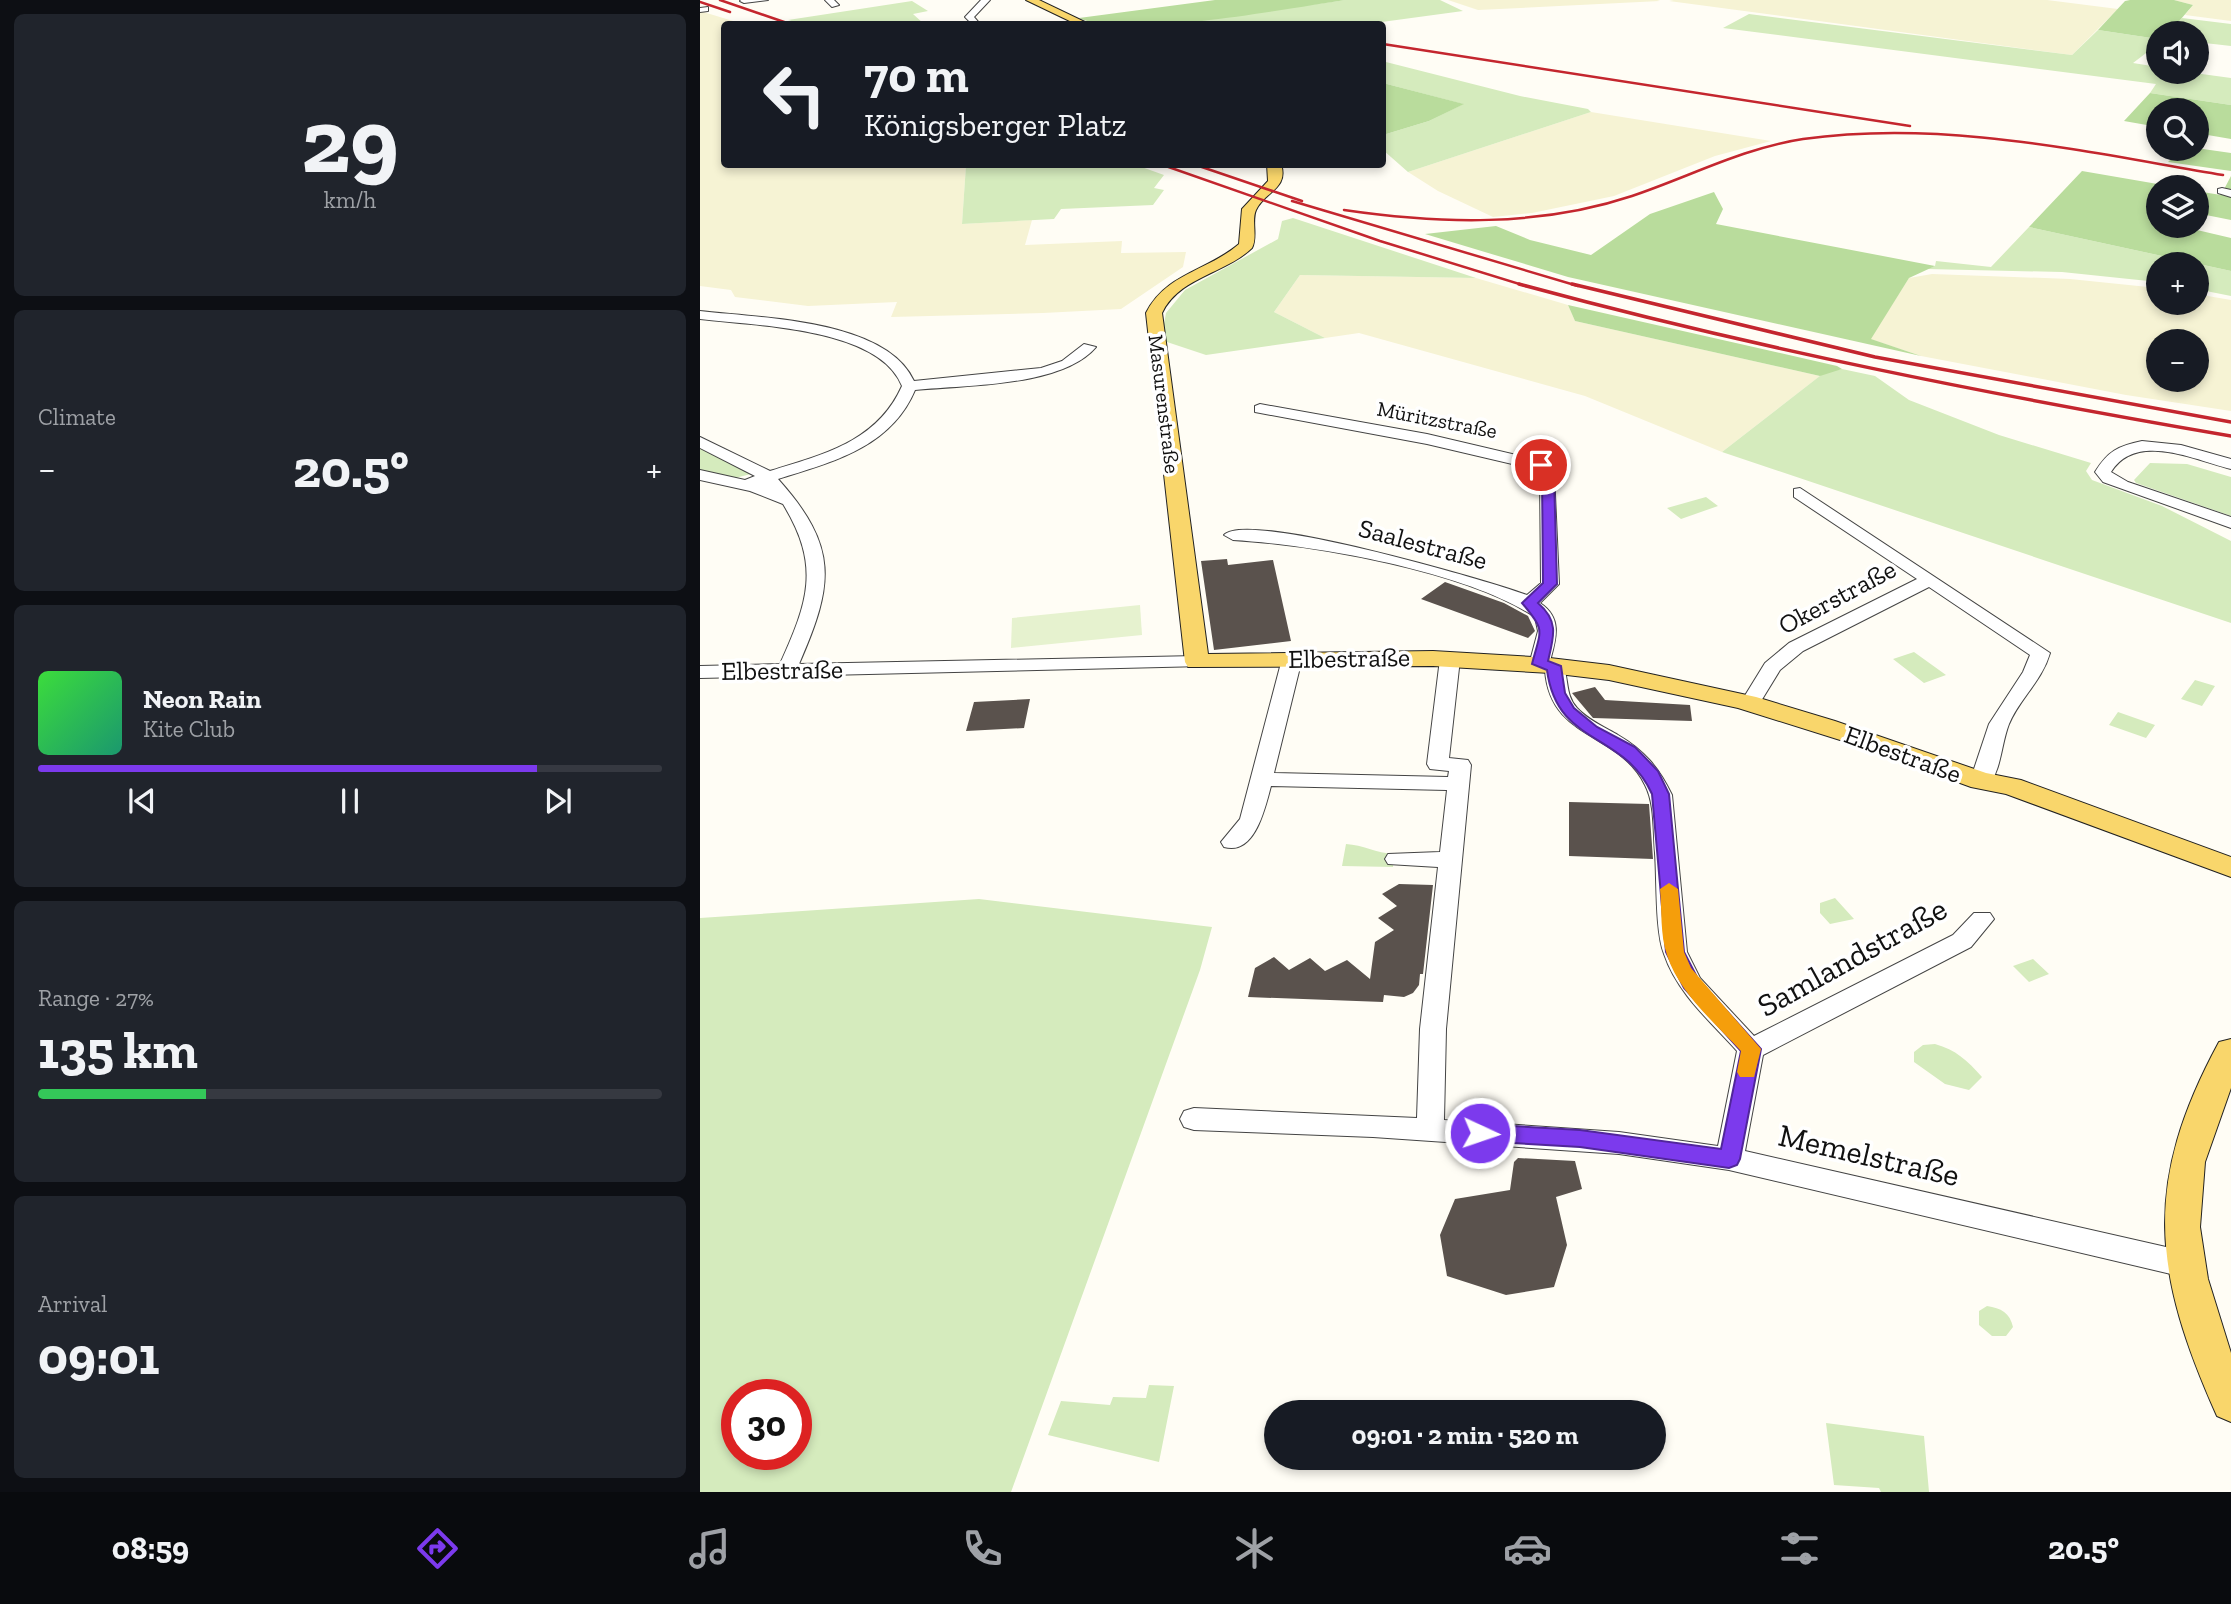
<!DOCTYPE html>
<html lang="en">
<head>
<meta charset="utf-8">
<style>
  :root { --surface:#171b24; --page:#20242c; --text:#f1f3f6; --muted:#9ea1a6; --line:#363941; --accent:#7c3aed }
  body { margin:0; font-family:"Zilla Slab",serif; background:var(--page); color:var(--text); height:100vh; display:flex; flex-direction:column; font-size:26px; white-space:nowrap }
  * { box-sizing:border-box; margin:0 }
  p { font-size:23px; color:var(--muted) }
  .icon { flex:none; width:38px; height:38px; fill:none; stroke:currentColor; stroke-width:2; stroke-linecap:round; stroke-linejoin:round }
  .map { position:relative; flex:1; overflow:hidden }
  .details { display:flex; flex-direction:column; gap:14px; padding:14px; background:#0d0f14; width:700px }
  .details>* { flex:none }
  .banner { position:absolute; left:21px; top:21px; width:665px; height:147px; border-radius:7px; box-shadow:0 4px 10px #0003; background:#171b24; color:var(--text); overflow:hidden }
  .buttons { position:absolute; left:1446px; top:21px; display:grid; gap:14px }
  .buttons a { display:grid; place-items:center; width:63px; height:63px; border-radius:50%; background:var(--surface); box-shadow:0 4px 10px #0003; font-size:35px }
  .speed { position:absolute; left:21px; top:1379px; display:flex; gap:14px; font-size:35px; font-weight:700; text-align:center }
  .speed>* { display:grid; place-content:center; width:91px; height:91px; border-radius:50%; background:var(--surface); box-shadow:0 4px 10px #0003; line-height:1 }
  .speed .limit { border:10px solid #d22; background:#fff; color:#111 }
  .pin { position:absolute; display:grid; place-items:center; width:60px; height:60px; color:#fff; margin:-30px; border:4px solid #fff; border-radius:50%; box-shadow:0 2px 7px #0007 }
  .me { position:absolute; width:77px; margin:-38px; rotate:93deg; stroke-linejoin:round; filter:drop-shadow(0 0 5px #0008) }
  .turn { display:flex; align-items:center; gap:24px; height:147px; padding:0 28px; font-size:32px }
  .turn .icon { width:91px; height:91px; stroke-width:2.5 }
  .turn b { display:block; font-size:49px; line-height:60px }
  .big { font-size:52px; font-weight:700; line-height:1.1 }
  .details .tile { flex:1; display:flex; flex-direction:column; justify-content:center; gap:10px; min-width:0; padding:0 24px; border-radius:10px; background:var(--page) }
  .details .dial { align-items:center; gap:0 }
  .dial b { font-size:91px; line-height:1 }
  .song { display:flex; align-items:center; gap:21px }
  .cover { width:84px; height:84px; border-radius:10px; background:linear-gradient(135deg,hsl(120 70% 55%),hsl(160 70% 35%)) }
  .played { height:7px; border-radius:4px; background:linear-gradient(90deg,var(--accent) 80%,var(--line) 80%) }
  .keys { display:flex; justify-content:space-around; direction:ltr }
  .heat { display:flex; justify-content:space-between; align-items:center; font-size:38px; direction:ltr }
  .charge { height:10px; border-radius:5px; background:linear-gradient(90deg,#34c759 27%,var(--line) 0) }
  .trip { position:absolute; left:564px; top:1400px; width:402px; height:70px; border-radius:35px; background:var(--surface); box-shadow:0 4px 10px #0003; font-weight:700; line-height:70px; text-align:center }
  .menu { display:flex; height:112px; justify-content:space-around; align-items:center; background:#090b0e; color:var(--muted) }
  .menu .icon { width:49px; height:49px }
  .menu .current { color:var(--accent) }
  .menu b { font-size:32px; color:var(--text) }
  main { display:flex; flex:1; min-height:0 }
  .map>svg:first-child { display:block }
</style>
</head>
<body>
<main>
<section class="details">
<div class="tile dial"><b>29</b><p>km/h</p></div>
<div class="tile"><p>Climate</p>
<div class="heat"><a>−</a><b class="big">20.5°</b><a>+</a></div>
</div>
<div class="tile">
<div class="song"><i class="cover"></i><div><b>Neon Rain</b><p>Kite Club</p></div></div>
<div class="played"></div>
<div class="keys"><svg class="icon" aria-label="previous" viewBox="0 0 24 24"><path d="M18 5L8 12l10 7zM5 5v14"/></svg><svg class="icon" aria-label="pause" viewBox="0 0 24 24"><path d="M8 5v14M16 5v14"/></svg><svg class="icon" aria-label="next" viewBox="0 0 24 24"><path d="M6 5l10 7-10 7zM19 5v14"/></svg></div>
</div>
<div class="tile"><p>Range · 27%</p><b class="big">135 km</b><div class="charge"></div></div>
<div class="tile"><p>Arrival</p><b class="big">09:01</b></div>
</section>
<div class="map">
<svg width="1531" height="1492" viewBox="0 0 1531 1492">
  <rect width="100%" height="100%" fill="#fffdf5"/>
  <path fill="#f6f3d4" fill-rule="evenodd" d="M748,0H957L960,1L778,10Z
    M974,0H1347L1418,9L1372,55L969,1Z
    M1474,0H1531V21L1485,15L1493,5Z
    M0,11L43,24H24V164L266,165L262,224L332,220L325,245L422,241L421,253L486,252L483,267L421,309L343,313L191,317L197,302L108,306L35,297L31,290L0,286Z
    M891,112L1071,141L1015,156L914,196L832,213L793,217L738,191L708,172Z
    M1232,274L1370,279L1458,288V303H1496V294L1531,300V411L1426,395L1221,356L1170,339L1209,278ZM1458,341H1496V380H1458Z
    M600,275L776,278L868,305L875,321L1120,376L1022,452L885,396L659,333L625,338L574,312Z"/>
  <path fill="#d5ebbd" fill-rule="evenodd" d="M646,0H740L763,11L667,24H467Z
    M212,1L228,11L213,14L224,24H102L88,20Z
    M1049,14L1372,55L1398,30L1458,39V44L1433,63L1458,67V72H1487L1531,78V105L1450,93L1456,84L1023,28Z
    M1482,18L1531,24V46L1496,42V33H1469Z
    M682,61L820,96L888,109L891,112L708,172L683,150V135L729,121L763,104L683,83Z
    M266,165H436L464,175L454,188L464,190L453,205L361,209L354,219L262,224Z
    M593,218L776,278L600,275L574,312L625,338L506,355L461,340L466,313L485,290L578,239L582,221Z
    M1329,227L1531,271V296L1496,289V264H1458V282L1362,272L1227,269L1235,266L1236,261L1291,267Z
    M1142,369L1175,376L1209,400L1299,435L1391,463L1386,471L1392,480L1462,506L1531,541V623L1022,452L1125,372Z
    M0,447L50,471L51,474L35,478L0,471Z
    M1450,463L1487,464L1531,477V516L1436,483L1434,480Z
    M1006,497L1018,506L981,519L967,508Z
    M1214,652L1246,675L1224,683L1193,659Z
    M1495,680L1515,686L1502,706L1481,699Z
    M1418,712L1455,725L1446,738L1409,725Z
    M646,844C663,845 676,853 694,854L693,867L642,866Z
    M1135,898L1154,919L1130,924L1120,913V903Z
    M279,899L512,927L500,970L311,1492H0V918ZM37,1395H96V1454H37Z
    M1333,959L1349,974L1329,982L1313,966Z
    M1235,1044C1256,1050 1267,1060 1282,1077L1269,1090L1245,1084L1214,1062V1052L1223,1045Z
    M1287,1306C1301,1308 1310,1313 1313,1327L1306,1336H1292L1279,1325V1311Z
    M449,1385L474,1386L459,1462L348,1435L361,1401L410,1405L413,1397L446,1398Z
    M1126,1423L1224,1436L1229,1492H1181L1179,1488L1134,1485Z"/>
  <path fill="#b9dc9c" d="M515,0H646C588,8 426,40 379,18Z
    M1430,0H1474L1493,5L1469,33H1458V39L1398,30L1425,1Z
    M682,83H683L764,104L729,121L683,135Z
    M1450,93L1531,105V139L1496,133V110H1458V127L1424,121Z
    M1503,149L1531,153V171L1468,162L1479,151Z
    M1382,171L1475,187H1458V226H1480L1531,238V271L1329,227Z
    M1531,176V220L1496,213V191L1521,195Z
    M1014,192L1023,209L1016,224L1235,266L1209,278L1171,339L1221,356L868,277L725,234L796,226L830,240L891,255L950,214Z
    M868,305L1137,366L1142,369L1120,376L875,321Z"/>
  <path fill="#e6f2cf" d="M440,605L442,635L311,648L312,618Z"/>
  <path fill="#5a524d" d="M527,559L528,565L573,560L591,641L514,650L501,561Z
    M745,582L804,603L828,616L835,631L828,638L721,599Z
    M895,687L905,700L990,705L992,721L893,718L872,693Z
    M330,699L324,728L266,731L274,702Z
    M869,802L949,804L953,859L869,856Z
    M699,884L733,885L723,974H720L719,985L713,993L704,997L684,995L683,1002L548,997L555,968L574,957L589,970L610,958L625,971L647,960L670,979L675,942L694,930L678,918L697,906L682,894Z
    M818,1158L875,1161L882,1189L856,1197L867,1245L854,1287L806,1295L747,1276L740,1235L755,1199L810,1190L814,1162Z"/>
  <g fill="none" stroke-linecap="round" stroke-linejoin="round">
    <g stroke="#444" stroke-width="2">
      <path id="minor" d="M68,0L44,3L40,1L41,0Z
        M125,0H134L139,5L132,7Z
        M281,0H290L274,17L280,24H272L265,17Z
        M8,7V11L0,12V8Z
        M1522,188L1531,190V197L1518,193V189Z
        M0,311C59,318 186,319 214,381L341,368L362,361L384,344L396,347C362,387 265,385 215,390C191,447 133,462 78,479C139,547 134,584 99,664L497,656L504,658L507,662L504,666L0,678V666L80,664C108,602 121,566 83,504L50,491L0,480V470L45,480L55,476L0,448V437L70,471C124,454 177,442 202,386C179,327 55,326 0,319Z
        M560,404L727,434L846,462L854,472L859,584L840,603C863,618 856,639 850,661L861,662C870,676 864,694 877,708C888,720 904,727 918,735C944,750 959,768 972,795L987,952L1000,978L1054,1036L1253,935L1274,913H1290L1294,919L1271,947L1063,1055L1045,1151L1488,1252L1499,1256L1503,1265L1499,1274L1488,1278L1029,1170L919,1154L673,1137L494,1130L484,1127L480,1119L484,1111L494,1108L717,1118L720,1029L738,867L688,864L685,859L688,854L740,852L747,790L571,786C565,808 555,856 524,847L521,842L540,819L582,659L592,653L602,659L574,773L748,777L749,771L730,769L727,764L740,659L750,653L760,659L749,758L768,760L771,765L746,1029L744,1120L919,1132L1018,1146L1037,1051C1010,1021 977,993 964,954C955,931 957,880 955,853C953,831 955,804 945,785C919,731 850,741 845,670L832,669L829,665L838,631L835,617C766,571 616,545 533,540L524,535C546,510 790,581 827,595L841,583L840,475L834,469L727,444L555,412V406Z
        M1442,441L1481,445L1531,459V469C1495,460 1436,431 1411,472L1428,482L1531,517V528L1403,482L1395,472C1408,451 1418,446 1442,441Z
        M1100,488L1350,653C1342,681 1320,698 1309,724C1301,745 1302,766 1289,786L1281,788L1270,781L1289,724L1323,672L1330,655L1229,587L1103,651L1080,670L1058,706H1044L1041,702L1065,663L1089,643L1217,579L1094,497V489Z"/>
    </g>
    <g stroke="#222" stroke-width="2">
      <path id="major" d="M326,0H339L389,24H376Z
        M567,164H581C589,189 565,191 556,210C551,221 558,237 552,248C525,274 479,277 462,313L508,654L733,651L850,658L909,665L1056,697L1135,721L1286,773L1321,780L1531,857V877L1306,794L1271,787L1156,745L1038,708L909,680L850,673L733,666L488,667L485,662L446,313C466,273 508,271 539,244L542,209L568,181Z
        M1531,1039V1088L1505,1162L1500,1227L1508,1279L1531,1353V1422L1517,1416C1453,1273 1442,1184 1519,1042Z"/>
    </g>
    <use href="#minor" fill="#fff" fill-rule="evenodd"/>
    <use href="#major" fill="#f9d66b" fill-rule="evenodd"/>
    <path stroke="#c4262e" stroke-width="2.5" d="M20,0L90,24
      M0,2L30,12
      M683,44L1210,126
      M460,164L680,241L826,286
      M493,164L602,201
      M592,201L878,286
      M644,210C740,224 839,227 932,196C989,177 1043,148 1103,139C1243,119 1385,152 1523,175"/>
    <path stroke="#c4262e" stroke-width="3.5" d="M819,284C1054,348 1292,395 1531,436
      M872,284L1175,357L1531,422"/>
  </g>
  <path fill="#7c3aed" stroke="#51269a" stroke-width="2" d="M841,462L854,475L857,584L838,603C859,621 854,636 848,661L861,666L865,693L874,708L897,727L935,747L958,771L969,794L984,952L998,979L1061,1049L1040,1159L1037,1165L1029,1168L880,1147L780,1141L772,1139L769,1133L772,1127L780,1124L880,1130L1021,1149L1041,1051L984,988L966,952L952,794C923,730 857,747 847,670L832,664C841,629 846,631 822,603L843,583L842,475L834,465Z"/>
  <path fill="#f59e0b" d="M969,883L978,889L984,952L991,968L1061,1049L1054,1077H1040L1037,1072L1041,1051C1015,1023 979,993 967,955C960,935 962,910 960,889Z"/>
  <g text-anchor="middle" stroke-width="7" stroke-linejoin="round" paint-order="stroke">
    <g font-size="21" fill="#111" stroke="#fff">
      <text transform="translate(464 404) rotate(83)" y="7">Masurenstraße</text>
      <text transform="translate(737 420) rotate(11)" y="7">Müritzstraße</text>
    </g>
    <g font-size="26" fill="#111" stroke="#fff">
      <text transform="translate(723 544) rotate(15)" y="9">Saalestraße</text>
      <text transform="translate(1137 597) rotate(-28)" y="9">Okerstraße</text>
      <text transform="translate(649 658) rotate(-1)" y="9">Elbestraße</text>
      <text transform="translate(82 670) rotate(-1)" y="9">Elbestraße</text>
      <text transform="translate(1203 754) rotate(20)" y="9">Elbestraße</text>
    </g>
    <g font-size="32" fill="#111" stroke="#fff">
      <text transform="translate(1152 957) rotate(-29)" y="11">Samlandstraße</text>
      <text transform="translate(1169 1155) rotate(13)" y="11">Memelstraße</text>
    </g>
  </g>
</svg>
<div class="buttons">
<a><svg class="icon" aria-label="sound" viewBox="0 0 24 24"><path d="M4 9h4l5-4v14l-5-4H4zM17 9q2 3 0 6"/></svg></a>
<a><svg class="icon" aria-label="search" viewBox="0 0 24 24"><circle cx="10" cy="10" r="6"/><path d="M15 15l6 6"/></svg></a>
<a><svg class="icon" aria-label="layers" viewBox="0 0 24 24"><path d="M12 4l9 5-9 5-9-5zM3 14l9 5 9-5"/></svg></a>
<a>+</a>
<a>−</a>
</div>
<div class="speed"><div class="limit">30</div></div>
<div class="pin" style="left:841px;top:465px;background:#d93025"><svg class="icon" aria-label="arrive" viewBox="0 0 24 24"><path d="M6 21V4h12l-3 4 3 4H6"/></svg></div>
<svg class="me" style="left:780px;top:1133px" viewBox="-20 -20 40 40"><circle r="17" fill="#7c3aed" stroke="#fff" stroke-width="3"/><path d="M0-11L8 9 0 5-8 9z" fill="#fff"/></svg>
<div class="trip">09:01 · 2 min · 520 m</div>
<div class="banner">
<div class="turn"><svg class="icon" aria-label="left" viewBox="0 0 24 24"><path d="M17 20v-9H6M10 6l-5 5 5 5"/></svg><div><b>70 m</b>Königsberger Platz</div></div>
</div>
</div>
</main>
<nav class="menu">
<b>08:59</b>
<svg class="icon current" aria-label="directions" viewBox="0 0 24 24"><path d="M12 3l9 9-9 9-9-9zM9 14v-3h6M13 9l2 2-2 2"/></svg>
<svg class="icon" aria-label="music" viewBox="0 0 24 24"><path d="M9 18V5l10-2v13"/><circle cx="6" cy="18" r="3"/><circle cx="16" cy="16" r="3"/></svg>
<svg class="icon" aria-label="phone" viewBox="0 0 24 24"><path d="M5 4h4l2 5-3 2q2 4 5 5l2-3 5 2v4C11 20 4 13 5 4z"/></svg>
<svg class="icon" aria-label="climate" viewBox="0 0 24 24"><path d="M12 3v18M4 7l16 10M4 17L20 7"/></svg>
<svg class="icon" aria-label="car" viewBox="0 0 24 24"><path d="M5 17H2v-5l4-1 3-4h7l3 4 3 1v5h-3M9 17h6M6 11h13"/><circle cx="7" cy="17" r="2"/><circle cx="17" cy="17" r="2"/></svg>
<svg class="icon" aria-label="filters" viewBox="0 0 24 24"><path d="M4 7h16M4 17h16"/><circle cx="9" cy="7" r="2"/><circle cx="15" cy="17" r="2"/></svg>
<b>20.5°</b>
</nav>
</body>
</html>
